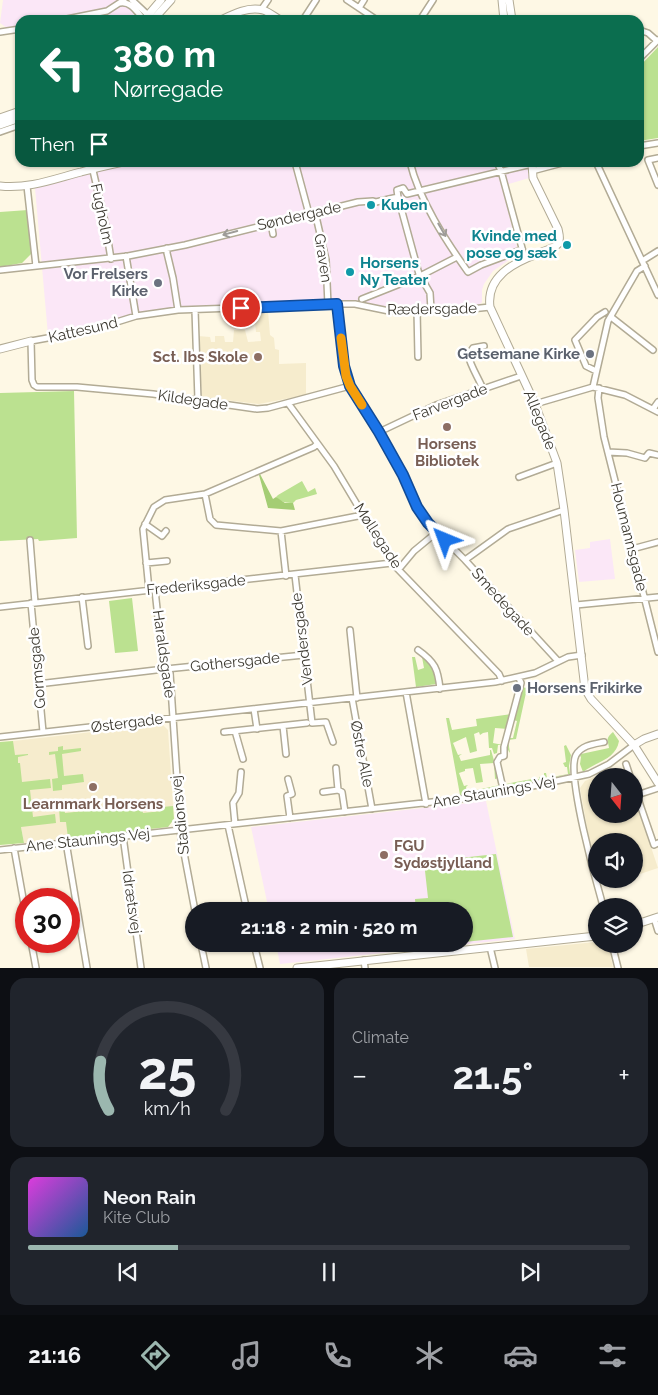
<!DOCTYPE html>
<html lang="en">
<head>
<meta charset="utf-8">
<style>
  :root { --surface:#171b24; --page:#20242c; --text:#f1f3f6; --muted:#9ea1a6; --line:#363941; --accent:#9bb7af }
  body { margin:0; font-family:Raleway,sans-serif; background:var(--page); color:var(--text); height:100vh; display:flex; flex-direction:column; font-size:19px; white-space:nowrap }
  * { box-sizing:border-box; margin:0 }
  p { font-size:16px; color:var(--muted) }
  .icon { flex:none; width:28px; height:28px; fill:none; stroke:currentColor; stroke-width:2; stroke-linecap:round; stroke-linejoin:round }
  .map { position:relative; height:968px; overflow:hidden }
  .side { display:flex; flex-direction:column; gap:10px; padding:10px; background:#0d0f14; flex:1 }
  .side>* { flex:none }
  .top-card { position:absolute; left:15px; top:15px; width:629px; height:152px; border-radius:15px; box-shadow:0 1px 4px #0004; background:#0b6e4f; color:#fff; overflow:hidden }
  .needle { width:32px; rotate:163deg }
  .fabs { position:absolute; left:588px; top:768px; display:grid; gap:10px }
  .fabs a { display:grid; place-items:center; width:55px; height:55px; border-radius:50%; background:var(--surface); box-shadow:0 1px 4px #0004; font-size:25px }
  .speed { position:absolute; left:15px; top:888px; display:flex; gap:10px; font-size:25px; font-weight:700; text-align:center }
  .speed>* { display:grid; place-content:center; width:65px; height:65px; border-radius:50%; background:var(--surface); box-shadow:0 1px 4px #0004; line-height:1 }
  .speed .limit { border:8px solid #d22; background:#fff; color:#111 }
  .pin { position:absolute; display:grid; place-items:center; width:42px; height:42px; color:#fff; margin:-21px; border:2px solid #fff; border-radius:50%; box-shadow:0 1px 5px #0007 }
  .me { position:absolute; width:55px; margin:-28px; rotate:316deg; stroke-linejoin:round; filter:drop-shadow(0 0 4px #0008) }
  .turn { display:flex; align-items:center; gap:18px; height:105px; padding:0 15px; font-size:22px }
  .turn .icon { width:65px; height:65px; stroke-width:2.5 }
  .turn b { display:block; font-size:35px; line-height:42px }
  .then { display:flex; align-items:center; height:48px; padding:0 15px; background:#0003; gap:10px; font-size:19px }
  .big { font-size:38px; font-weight:700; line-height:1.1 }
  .side .card { flex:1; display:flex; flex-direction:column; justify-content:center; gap:8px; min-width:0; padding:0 18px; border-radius:15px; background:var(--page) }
  .side .dial { align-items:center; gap:0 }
  .dial svg { height:130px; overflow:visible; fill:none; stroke:var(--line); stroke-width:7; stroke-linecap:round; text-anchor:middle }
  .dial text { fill:var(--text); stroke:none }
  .song { display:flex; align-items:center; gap:15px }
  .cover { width:60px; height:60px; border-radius:8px; background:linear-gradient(135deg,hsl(300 70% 55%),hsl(210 70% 35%)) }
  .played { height:5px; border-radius:2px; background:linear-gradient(90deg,var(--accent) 25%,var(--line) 25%) }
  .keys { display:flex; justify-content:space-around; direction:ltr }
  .heat { display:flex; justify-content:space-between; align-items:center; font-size:28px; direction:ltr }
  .side .tiles { flex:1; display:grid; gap:10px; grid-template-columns:1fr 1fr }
  .card:last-child { grid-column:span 2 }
  .trip { position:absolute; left:185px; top:902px; width:288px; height:50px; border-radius:25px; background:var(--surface); box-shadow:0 1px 4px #0004; font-weight:700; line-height:50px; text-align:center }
  .menu { display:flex; height:80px; justify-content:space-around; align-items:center; background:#090b0e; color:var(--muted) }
  .menu .icon { width:35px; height:35px }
  .menu .selected { color:var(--accent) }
  .menu b { font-size:22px; color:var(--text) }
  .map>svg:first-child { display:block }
</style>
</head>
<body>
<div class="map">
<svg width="658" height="968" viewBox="0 0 658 968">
  <rect width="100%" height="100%" fill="#fef8e5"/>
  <path fill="#fbe7f7" d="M3,0H136L134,20H20V65L17,35L0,23Z
    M148,162H527L529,178L502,186L519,256L509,260L493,271L484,284L482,290V302L477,307L392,309L337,302L142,312L48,335L35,188L89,173Z
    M610,539L615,579L579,582L575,550L590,548V542Z
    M486,801L515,939L280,964L276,944H464V911H269L251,827Z"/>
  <path fill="#f6eccd" d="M268,311L270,335L274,338L275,349L279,350V364L306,363V395L259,404L202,397L198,336L210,337L211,342H215V336H224L225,342H233L234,330H245L248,342L261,341L260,332H256L254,312Z
    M162,724L168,730L174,819L168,827L24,843L5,742Z
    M596,776V814H634V796L658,868L634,876V841H596V868L590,844L580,788L585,781Z
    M596,942V944H608L613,967H529L526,949Z"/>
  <path fill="#bbe190" d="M658,47V138L639,141V67Z
    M28,210L33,252L22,263L0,267V212Z
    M74,391L77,538L39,541L38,539L0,541V393Z
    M302,481L308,492L315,488L317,494L296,500L293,503C287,503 280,502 276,497L278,495Z
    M132,598L138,651L115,653L109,601Z
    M412,657H415L418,670L424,668L422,657C433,663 437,673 436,684L416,687Z
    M522,687L527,688L516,739L508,740L510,753C506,748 507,743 509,738H513L517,721L513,720Z
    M512,714L508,729L495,728L493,743L503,745H498L497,753L494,754L492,748H489L488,732L483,733L480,735L479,732L474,734L477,751L470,753L466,737L453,743L458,755L462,754L459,756L461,761L490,755V750H491L499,778L495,779L494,763L480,764L483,782L476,783L473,768L465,769V771L459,773L464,786L468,785L466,787L467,792L500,785L501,788L460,795L446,718H449L452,730L477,726L476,719Z
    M613,732L619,741C616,760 595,762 583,772L580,764L581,757L580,756L581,754L609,748C608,740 605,739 613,732Z
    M13,741L15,755L28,754V755L18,757V763H20L22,782L50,779L51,788L30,790L33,817L55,814L56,823L21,827L24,843L0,845V742Z
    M566,745L571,755L569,766L570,774L506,787L504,779L506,784L532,779L533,781L539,779V777L544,776V773H546L547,778L568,774L567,767H565L563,763L566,762L564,746Z
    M63,746V750L81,748V751L62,754L64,776L83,774L84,782L62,785V790L53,791L52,779L58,778L55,754L49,755V752L58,751V747Z
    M141,805L143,813L162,811V807L173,806L174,819L168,827L68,838L66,822H60L59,808H64L65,813Z
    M496,854L513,937L464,942V911H416L415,899L428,898L424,862Z"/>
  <path fill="#a4cd74" d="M260,474L273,499L276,497L285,503H293L295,510L268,508L259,475Z"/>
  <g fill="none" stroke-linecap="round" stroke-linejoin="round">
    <g stroke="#b2ab95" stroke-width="8">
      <path id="street" d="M132,0L148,15L147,18
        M347,0L377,20
        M120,3C131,1 137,12 144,20
        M359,8L364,0
        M261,10L268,0
        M62,20L107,11L124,0
        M303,20L316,0
        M420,20L433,0
        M639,30L648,33L657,41
        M0,32L20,29
        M639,59L658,40
        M0,132L20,125
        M639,146L658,143
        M658,158L648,160L658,185
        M91,162L105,222L111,259
        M295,162L309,214
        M410,162C419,200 446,241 468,272L481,265L521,250
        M497,162L501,171L525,259
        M596,162L658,295
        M532,171L566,162
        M27,186L36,266
        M398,197L419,274L430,293L431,310
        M315,212L326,260L328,305
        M271,223L273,234
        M167,248V253L173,278L178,310
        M126,256L136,316
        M642,261L658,251
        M0,270L128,256L185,245L358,202L373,201L376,202L398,197L397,190L403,188L407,194L532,164
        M362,299L420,276L457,257
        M337,304L344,366L348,382L381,435L403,475L417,507L428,523L465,560L558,661
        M195,310L198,400
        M417,310L418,357
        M611,317L653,350
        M596,371L586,366L575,340L597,317L605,312
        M350,386L268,408L257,409L153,394L77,387H37L34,385L32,380L31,341L91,330L136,316L178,310L343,304H355L389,311L471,309L490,307
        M593,387L608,321L637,271L645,266
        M599,388L598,398L604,437L658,652
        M483,389C478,377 471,367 468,355L473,348L484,346
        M288,403L334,466L392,563L499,674L502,681
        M535,404L593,387L625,395L658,412
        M653,409L658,402
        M379,432L436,405L521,376
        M608,452L627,453L645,458L649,453L658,455
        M519,477L557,463
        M205,494L210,519L216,525L281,531L363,515
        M145,524L162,536L166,531
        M281,531L286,576
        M30,540L35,603
        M632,549L658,542
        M465,560L508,529L564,510
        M146,563L167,561
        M399,569L414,551L437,532
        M295,575L312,723L326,722L333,742
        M149,590L143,529L154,507L165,500L205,494L314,447L317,444
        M155,590L163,664L170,673L181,837L195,911
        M82,597L88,646
        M31,603L43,732
        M576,605L658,597
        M0,607L392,563
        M350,630L357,698
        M418,650C435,662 438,669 440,689
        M166,669L304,655
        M38,684L156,670
        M406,692L426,804
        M352,698L372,809
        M254,709L257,729
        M283,726L286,754
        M235,731L243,759
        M224,732L307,723
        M0,737L495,682L535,673L568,657L582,655
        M626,764L630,776
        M336,768L338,790L342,792L345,812
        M288,779L292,794L287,796L290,818
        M634,787L654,845L658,843
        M323,792L338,790
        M504,793L497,762L500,757L504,756V747L521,683L519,678
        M637,795L658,788
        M235,824L233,803L239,793L241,772
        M228,825L247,911
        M123,836L141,968
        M66,842L87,968
        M14,848L26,915
        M0,850L486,796L589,774L609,764L634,745
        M603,906C596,882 566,773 576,755C582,745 594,744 604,742
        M654,918L658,931
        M31,941L36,968
        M201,944L206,968
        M254,944L260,968
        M612,944L618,968
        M490,947L495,968
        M364,960L365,968"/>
    </g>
    <g stroke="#b2ab95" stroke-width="9">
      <path id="secondary" d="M502,0L504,20
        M509,0L512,20
        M144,20L161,0
        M153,20L171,0
        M221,20C233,14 249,6 263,10C269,12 275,17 280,20
        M0,118L20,111
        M0,125L20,118
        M532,162L533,178L558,229C559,234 561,239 558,244C553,249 543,251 537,254C513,263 486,277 490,307L535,404L557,463L564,510L585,689L591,699L634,745L658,783
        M0,186C29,189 54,179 81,172C95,168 109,165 123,162
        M0,349L31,341
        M634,745L644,739L658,734
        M634,925L658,917
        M297,968L596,936"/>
    </g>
    <use href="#street" stroke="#fff" stroke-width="5"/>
    <use href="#secondary" stroke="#fff" stroke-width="7"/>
  </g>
  <defs><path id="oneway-shaft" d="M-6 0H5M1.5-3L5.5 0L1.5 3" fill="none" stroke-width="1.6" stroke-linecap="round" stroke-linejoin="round" transform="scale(1.25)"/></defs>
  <g stroke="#9e9c98">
    <use href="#oneway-shaft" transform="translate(442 230) rotate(60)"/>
    <use href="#oneway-shaft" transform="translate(230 233) rotate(165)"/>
  </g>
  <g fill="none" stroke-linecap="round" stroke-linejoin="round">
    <g stroke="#114b97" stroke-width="12">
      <path id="route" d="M241,308L337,304L344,366L350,386L379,432L403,475L417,507L428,523L445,540"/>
    </g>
    <use href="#route" stroke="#1a73e8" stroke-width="9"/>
    <path stroke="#f59e0b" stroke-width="9" d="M341,338L346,376L350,386L362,405"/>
  </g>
  <g fill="#0f9aa8" stroke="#fff" stroke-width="2">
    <circle cx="371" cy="205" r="5"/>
    <circle cx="567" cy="245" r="5"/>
    <circle cx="350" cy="272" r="5"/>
  </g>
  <g fill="#6b7280" stroke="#fff" stroke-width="2">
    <circle cx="158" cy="283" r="5"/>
    <circle cx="590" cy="354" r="5"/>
    <circle cx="517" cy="688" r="5"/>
  </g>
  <g fill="#8d6e63" stroke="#fff" stroke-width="2">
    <circle cx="258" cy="357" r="5"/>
    <circle cx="447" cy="427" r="5"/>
    <circle cx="93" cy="787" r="5"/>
    <circle cx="384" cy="855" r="5"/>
  </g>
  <g text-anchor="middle" stroke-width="5" stroke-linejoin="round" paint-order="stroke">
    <g font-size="15" font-weight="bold" fill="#0d838f" stroke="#fff" text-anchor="start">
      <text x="381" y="210">Kuben</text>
      <text x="557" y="241" text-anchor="end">Kvinde med<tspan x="557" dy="17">pose og sæk</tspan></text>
      <text x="360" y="268">Horsens<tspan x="360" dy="17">Ny Teater</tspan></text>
    </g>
    <g font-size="15" fill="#3c3930" stroke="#fff">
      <text transform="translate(102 214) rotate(78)" y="5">Fugholm</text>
      <text transform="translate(299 216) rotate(-13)" y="5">Søndergade</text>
      <text transform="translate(323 258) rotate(81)" y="5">Graven</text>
      <text transform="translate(432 309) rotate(-1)" y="5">Rædersgade</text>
      <text transform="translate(83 330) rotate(-13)" y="5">Kattesund</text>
      <text transform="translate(193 400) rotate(8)" y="5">Kildegade</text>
      <text transform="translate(450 402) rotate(-21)" y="5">Farvergade</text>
      <text transform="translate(540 420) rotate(68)" y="5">Allegade</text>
      <text transform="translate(378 536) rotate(57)" y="5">Møllegade</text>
      <text transform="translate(629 537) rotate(76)" y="5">Houmannsgade</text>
      <text transform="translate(196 585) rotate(-6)" y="5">Frederiksgade</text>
      <text transform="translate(503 602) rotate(48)" y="5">Smedegade</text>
      <text transform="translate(302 639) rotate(-97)" y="5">Vendersgade</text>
      <text transform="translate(164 654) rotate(82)" y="5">Haraldsgade</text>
      <text transform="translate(235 662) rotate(-6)" y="5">Gothersgade</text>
      <text transform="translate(37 668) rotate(-95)" y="5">Gormsgade</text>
      <text transform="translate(127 723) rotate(-7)" y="5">Østergade</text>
      <text transform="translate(362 754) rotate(79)" y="5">Østre Alle</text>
      <text transform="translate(494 792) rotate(-10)" y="5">Ane Staunings Vej</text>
      <text transform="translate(180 815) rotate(-96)" y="5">Stadionsvej</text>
      <text transform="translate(88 840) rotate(-6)" y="5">Ane Staunings Vej</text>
      <text transform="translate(132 902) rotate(82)" y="5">Idrætsvej</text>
    </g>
    <g font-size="15" font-weight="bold" fill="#5b616d" stroke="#fff" text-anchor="end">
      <text x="148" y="279">Vor Frelsers<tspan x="148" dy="17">Kirke</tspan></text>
      <text x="580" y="359">Getsemane Kirke</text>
      <text x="527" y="693" text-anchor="start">Horsens Frikirke</text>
    </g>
    <g font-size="15" font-weight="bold" fill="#785e54" stroke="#fff">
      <text x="248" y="362" text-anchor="end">Sct. Ibs Skole</text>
      <text x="447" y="449">Horsens<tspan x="447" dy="17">Bibliotek</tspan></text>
      <text x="93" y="809">Learnmark Horsens</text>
      <text x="394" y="851" text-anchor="start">FGU<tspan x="394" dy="17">Sydøstjylland</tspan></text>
    </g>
  </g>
</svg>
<div class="fabs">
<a><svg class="needle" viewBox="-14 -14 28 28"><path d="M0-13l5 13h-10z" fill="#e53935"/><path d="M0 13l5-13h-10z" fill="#9ea1a6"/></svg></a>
<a><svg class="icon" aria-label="sound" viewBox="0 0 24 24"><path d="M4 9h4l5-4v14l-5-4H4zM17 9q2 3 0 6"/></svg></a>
<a><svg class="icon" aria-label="layers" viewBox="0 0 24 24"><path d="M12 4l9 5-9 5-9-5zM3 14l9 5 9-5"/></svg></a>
</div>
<div class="speed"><div class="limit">30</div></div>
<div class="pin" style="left:241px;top:308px;background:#d93025"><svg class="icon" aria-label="arrive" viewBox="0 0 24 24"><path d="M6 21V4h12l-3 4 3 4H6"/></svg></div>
<svg class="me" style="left:445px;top:540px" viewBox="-20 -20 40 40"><path d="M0-17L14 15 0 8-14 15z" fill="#1a73e8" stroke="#fff" stroke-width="4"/></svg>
<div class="trip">21:18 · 2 min · 520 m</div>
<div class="top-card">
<div class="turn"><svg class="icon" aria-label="left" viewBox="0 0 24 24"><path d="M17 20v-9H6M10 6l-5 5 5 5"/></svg><div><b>380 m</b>Nørregade</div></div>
<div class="then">Then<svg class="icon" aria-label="arrive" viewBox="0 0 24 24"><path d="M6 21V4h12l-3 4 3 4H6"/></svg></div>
</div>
</div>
<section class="side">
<div class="tiles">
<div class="card dial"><svg viewBox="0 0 100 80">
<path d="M14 69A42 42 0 1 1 86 69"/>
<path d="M14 69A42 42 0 0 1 9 39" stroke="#9bb7af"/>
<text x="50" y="56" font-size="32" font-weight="700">25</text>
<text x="50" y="72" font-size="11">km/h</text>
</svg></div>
<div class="card"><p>Climate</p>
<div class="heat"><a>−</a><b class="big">21.5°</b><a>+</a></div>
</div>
<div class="card">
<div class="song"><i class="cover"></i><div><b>Neon Rain</b><p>Kite Club</p></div></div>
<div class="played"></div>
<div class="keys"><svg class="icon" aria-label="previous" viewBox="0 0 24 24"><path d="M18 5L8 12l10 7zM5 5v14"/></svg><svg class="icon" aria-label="pause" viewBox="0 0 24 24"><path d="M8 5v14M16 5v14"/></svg><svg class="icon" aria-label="next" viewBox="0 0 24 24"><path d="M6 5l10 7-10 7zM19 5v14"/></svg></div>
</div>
</div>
</section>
<nav class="menu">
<b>21:16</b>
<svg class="icon selected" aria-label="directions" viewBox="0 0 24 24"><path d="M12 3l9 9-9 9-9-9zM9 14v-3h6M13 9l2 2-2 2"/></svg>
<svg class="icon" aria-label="music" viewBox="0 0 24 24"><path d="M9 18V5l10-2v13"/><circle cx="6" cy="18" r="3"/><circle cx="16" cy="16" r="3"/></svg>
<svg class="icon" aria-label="phone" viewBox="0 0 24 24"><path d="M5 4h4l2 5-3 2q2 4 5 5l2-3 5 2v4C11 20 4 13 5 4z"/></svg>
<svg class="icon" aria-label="climate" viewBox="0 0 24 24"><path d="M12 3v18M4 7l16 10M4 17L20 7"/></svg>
<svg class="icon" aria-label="car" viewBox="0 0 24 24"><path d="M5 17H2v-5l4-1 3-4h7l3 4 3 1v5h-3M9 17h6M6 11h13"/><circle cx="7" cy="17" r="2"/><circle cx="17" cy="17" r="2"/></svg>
<svg class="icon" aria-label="filters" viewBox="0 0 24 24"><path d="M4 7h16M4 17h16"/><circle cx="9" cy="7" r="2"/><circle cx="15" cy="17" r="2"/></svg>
</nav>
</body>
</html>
